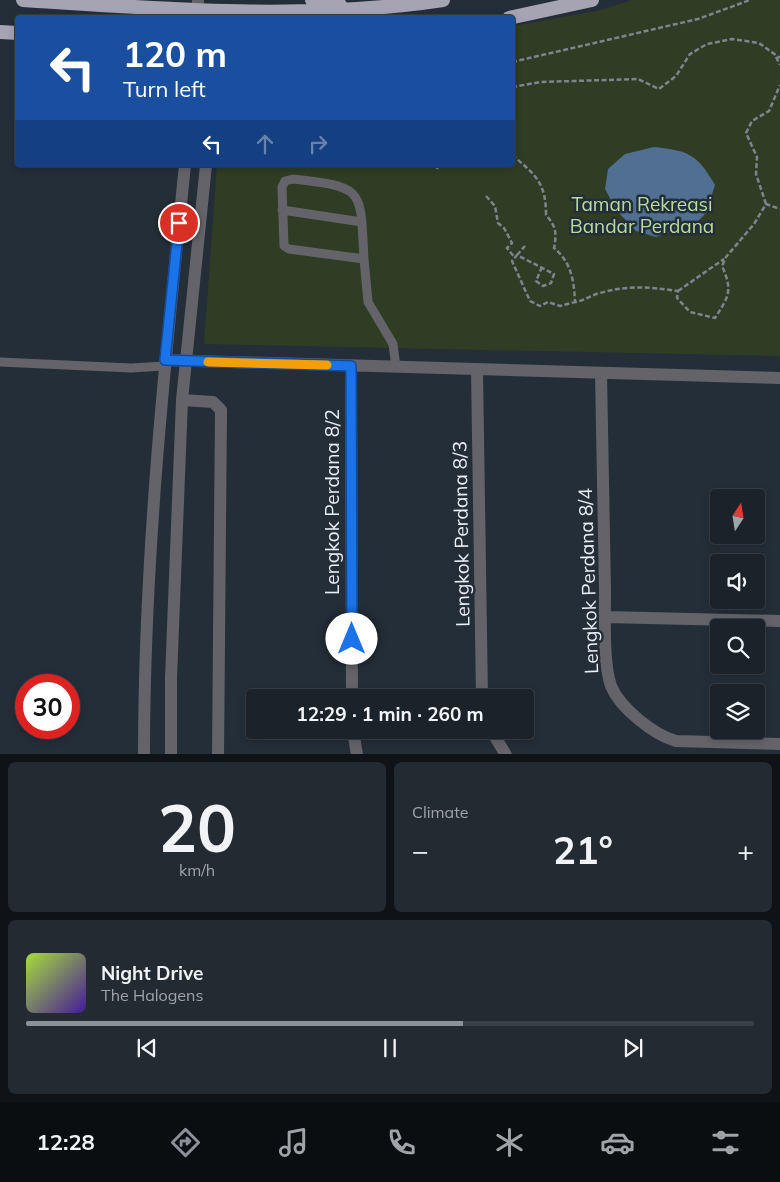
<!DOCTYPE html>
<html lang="en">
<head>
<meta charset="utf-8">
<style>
  :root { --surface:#1b222a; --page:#242a32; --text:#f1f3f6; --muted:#a0a4a8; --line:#393f47; --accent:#8c9099 }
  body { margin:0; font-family:Mulish,sans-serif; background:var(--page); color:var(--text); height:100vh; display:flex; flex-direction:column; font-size:19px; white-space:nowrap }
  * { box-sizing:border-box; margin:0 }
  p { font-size:16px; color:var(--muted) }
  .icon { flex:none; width:28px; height:28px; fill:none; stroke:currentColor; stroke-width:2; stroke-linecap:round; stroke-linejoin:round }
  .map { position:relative; height:754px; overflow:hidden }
  .panel { display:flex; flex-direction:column; gap:8px; padding:8px; background:#0f1317; flex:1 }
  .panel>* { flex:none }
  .guide { position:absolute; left:15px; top:15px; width:500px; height:152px; border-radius:5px; box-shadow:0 2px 8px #0003,0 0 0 1px var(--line); background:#1a4fa0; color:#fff; overflow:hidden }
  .needle { width:32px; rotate:12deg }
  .buttons { position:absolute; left:710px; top:489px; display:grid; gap:10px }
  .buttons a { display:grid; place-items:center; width:55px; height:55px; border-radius:5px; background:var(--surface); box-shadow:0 2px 8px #0003,0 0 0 1px var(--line); font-size:25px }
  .speed { position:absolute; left:15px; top:674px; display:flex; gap:10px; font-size:25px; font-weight:700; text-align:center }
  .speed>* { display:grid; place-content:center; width:65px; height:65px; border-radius:50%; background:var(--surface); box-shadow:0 2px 8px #0003,0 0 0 1px var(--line); line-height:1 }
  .speed .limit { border:8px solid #d22; background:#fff; color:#111 }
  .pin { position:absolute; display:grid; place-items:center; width:42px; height:42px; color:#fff; margin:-21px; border:2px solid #fff; border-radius:50%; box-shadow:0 1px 5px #0007 }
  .me { position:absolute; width:55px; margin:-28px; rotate:0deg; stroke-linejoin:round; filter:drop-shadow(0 0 4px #0008) }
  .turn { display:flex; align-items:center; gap:18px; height:105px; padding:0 25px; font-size:22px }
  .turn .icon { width:65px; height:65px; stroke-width:2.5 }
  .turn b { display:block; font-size:35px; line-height:42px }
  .lanes { display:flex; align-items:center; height:48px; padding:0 25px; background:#0003; justify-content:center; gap:25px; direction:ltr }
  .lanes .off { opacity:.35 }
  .big { font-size:38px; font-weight:700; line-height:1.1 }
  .panel .card { flex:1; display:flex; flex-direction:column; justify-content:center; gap:8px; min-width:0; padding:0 18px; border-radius:8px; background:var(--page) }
  .panel .dial { align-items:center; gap:0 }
  .dial b { font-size:65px; line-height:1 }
  .song { display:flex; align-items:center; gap:15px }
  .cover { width:60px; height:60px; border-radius:8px; background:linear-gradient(135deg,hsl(80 70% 55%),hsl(260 70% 35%)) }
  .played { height:5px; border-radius:2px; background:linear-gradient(90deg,var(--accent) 60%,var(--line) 60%) }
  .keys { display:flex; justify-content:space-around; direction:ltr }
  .heat { display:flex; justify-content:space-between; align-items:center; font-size:28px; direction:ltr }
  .panel .tiles { flex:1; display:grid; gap:8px; grid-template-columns:1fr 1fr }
  .card:last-child { grid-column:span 2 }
  .trip { position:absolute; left:246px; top:689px; width:288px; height:50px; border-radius:5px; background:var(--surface); box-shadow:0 2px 8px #0003,0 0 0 1px var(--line); font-weight:700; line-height:50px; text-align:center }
  .dock { display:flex; height:80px; justify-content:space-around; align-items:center; background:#0b0e11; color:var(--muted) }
  .dock .icon { width:35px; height:35px }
  .dock .selected { color:var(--accent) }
  .dock b { font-size:22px; color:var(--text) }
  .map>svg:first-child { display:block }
</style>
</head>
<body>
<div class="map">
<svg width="780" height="755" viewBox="0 0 780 755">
  <rect width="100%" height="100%" fill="#242e38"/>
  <path fill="#2f3d24" d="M632,0H780V356L204,344L217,165H512L513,26L601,10Z"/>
  <path fill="#516f91" d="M654,147C689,151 697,154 715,185L706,213L696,223L656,237L636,231L617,211L605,189L608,169L625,154Z"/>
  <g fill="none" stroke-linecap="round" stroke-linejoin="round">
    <path stroke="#7c858d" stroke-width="2.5" stroke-dasharray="5 2.5" stroke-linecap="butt" d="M776,57L780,65
      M512,62L698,19L750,0
      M512,87L541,82L638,79L659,89L676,76L690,54L707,44L732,39L759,43L780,58
      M512,155C536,175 546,183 546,215C556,226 557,233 554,248C571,262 574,280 575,302C584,301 591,295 600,293C627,285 651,287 678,291L677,298L690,312L715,318C729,296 733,291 722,266L726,257L754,224L766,204L780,209
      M437,169L438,165
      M486,196L495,206L498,223L504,228L512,243L507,248L515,258
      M766,204L756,174L757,157L746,133L752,121L769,111L780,85
      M517,255L525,246
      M542,267L536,281L543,286L551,283L554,274L517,255L512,261L530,301L540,306L548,302L560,306L575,302
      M678,291L724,259"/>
    <path stroke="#64636a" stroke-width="9" d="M293,179C366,187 360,189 364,259L289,249L284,246L282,187L285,181Z
      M282,210L362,222
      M364,259L368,302L393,344L396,367
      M0,362L131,368L164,366"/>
    <path stroke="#64636a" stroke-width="12" d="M165,360L780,378
      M351,366L352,698
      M477,370L482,698
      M601,373C602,446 604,518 605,591C605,616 603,663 611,686C620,708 654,735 676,741L780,744
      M182,400L213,402L221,410L218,755
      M606,617L780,621
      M353,730L357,755
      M491,730L506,755"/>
    <path stroke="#64636a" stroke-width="12" d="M197,18L198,0
      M144,755C144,558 165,361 185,165
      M171,755V678L182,400L206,165"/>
    <path stroke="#a6a4b3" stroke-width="14" d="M23,0C163,9 303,21 443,0
      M312,0L340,5
      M509,18L592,0
      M0,32L18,33"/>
  </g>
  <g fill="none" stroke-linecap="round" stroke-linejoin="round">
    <g stroke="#114b97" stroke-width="12">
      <path id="route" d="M179,223L165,360L351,366L352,639"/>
    </g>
    <use href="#route" stroke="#1a73e8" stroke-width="9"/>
    <path stroke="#f59e0b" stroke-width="9" d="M208,362L327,365"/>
  </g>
  <g text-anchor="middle" stroke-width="5" stroke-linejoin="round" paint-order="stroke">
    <g font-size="19" fill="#b8de9e" stroke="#242e38">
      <text x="642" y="211">Taman Rekreasi<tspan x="642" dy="22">Bandar Perdana</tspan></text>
    </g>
    <g font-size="19" fill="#eaf0f7" stroke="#242e38">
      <text transform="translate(332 502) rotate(-90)" y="7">Lengkok Perdana 8/2</text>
      <text transform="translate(461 534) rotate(-91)" y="7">Lengkok Perdana 8/3</text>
      <text transform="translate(588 581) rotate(-92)" y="7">Lengkok Perdana 8/4</text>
    </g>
  </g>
</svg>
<div class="buttons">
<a><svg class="needle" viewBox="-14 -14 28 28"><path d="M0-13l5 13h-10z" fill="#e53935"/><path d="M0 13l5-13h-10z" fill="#a0a4a8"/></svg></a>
<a><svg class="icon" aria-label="sound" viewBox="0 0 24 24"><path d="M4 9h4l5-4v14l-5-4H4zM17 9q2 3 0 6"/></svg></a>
<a><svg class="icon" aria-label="search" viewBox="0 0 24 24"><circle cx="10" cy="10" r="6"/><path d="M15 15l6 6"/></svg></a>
<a><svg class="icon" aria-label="layers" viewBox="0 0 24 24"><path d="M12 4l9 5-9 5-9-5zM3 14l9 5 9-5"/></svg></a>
</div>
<div class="speed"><div class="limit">30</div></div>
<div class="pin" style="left:179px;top:223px;background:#d93025"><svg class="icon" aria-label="arrive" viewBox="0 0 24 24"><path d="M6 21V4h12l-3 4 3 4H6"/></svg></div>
<svg class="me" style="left:352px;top:639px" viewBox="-20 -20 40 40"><circle r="19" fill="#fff"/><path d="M0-13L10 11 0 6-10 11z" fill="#1a73e8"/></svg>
<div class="trip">12:29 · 1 min · 260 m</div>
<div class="guide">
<div class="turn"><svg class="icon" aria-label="left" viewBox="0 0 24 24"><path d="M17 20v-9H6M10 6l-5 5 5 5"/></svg><div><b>120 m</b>Turn left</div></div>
<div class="lanes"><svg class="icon" aria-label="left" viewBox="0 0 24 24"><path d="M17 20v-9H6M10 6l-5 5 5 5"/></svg><svg class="icon off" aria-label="ahead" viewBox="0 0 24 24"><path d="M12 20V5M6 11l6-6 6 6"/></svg><svg class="icon off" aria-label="right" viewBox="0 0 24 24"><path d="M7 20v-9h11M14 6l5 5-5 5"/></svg></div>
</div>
</div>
<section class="panel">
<div class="tiles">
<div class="card dial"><b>20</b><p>km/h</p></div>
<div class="card"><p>Climate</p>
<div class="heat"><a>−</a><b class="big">21°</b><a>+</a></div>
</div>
<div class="card">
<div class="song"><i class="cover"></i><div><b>Night Drive</b><p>The Halogens</p></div></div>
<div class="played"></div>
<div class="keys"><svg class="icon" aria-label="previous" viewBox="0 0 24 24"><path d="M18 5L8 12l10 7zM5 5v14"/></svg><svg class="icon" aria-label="pause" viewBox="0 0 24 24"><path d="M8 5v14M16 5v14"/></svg><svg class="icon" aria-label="next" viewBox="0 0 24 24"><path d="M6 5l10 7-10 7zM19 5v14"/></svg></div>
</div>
</div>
</section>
<nav class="dock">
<b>12:28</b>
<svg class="icon selected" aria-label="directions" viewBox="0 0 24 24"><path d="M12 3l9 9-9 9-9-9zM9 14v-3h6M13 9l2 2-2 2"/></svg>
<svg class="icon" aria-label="music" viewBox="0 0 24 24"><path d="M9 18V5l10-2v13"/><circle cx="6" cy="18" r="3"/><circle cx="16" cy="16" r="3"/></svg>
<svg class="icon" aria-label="phone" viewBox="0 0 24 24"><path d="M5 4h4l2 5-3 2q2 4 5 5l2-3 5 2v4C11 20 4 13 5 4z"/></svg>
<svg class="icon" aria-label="climate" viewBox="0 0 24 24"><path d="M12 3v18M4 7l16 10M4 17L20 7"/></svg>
<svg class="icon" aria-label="car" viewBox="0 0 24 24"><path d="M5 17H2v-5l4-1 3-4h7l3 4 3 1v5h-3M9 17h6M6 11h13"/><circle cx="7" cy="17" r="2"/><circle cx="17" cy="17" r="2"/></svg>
<svg class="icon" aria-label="filters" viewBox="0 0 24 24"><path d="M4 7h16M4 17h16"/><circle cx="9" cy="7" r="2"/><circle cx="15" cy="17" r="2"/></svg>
</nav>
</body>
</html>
